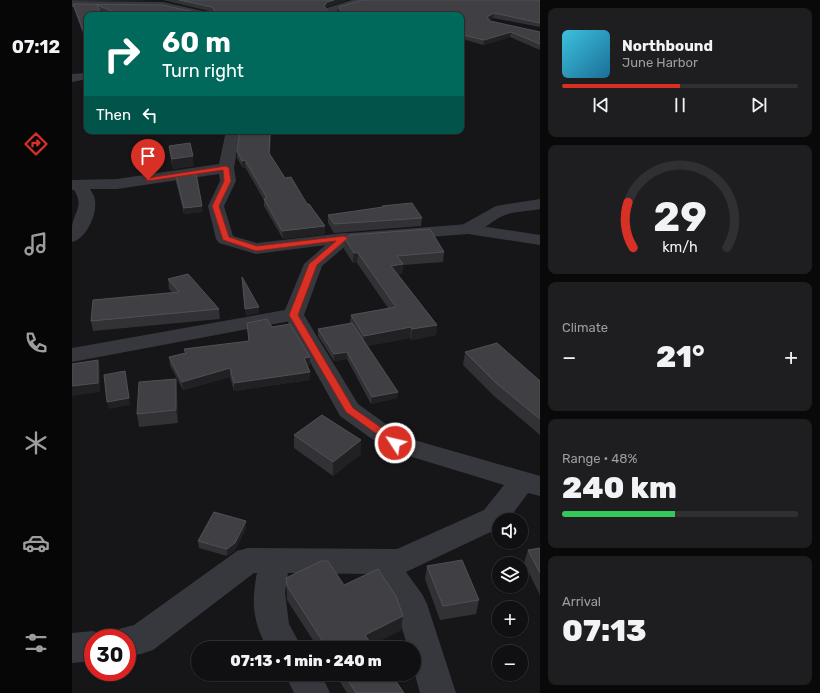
<!DOCTYPE html>
<html lang="en">
<head>
<meta charset="utf-8">
<style>
  :root { --surface:#101012; --page:#1e1e20; --text:#f1f3f6; --muted:#9c9d9f; --line:#303032; --accent:#d93025 }
  body { margin:0; font-family:Rubik,sans-serif; background:var(--page); color:var(--text); height:100vh; display:flex; flex-direction:column; font-size:15px; white-space:nowrap }
  * { box-sizing:border-box; margin:0 }
  p { font-size:13px; color:var(--muted) }
  .icon { flex:none; width:22px; height:22px; fill:none; stroke:currentColor; stroke-width:2; stroke-linecap:round; stroke-linejoin:round }
  .map { position:relative; flex:1; overflow:hidden }
  .side { display:flex; flex-direction:column; gap:8px; padding:8px; background:#09090a; width:280px }
  .side>* { flex:none }
  .banner { position:absolute; left:12px; top:12px; width:380px; height:122px; border-radius:8px; box-shadow:0 1px 3px #0004,0 0 0 1px var(--line); background:#00695c; color:#fff; overflow:hidden }
  .buttons { position:absolute; left:420px; top:513px; display:grid; gap:8px }
  .buttons a { display:grid; place-items:center; width:36px; height:36px; border-radius:50%; background:var(--surface); box-shadow:0 1px 3px #0004,0 0 0 1px var(--line); font-size:20px }
  .speed { position:absolute; left:12px; top:629px; display:flex; gap:8px; font-size:20px; font-weight:700; text-align:center }
  .speed>* { display:grid; place-content:center; width:52px; height:52px; border-radius:50%; background:var(--surface); box-shadow:0 1px 3px #0004,0 0 0 1px var(--line); line-height:1 }
  .speed .limit { border:6px solid #d22; background:#fff; color:#111 }
  .pin { position:absolute; display:grid; place-items:center; width:34px; height:34px; color:#fff; margin:-41px -17px; border-radius:50% 50% 50% 0; rotate:-45deg; box-shadow:0 0 4px #0007 }
  .pin .icon { rotate:45deg }
  .me { position:absolute; width:44px; margin:-22px; rotate:305deg; stroke-linejoin:round; filter:drop-shadow(0 0 3px #0008) }
  .turn { display:flex; align-items:center; gap:14px; height:84px; padding:0 12px; font-size:18px }
  .turn .icon { width:52px; height:52px; stroke-width:2.5 }
  .turn b { display:block; font-size:28px; line-height:34px }
  .then { display:flex; align-items:center; height:38px; padding:0 12px; background:#0003; gap:8px; font-size:15px }
  .big { font-size:30px; font-weight:800; line-height:1.1 }
  .side .widget { flex:1; display:flex; flex-direction:column; justify-content:center; gap:6px; min-width:0; padding:0 14px; border-radius:8px; background:var(--page) }
  .side .dial { align-items:center; gap:0 }
  .dial svg { height:104px; overflow:visible; fill:none; stroke:var(--line); stroke-width:7; stroke-linecap:round; text-anchor:middle }
  .dial text { fill:var(--text); stroke:none }
  .song { display:flex; align-items:center; gap:12px }
  .cover { width:48px; height:48px; border-radius:6px; background:linear-gradient(135deg,hsl(190 70% 55%),hsl(200 70% 35%)) }
  .played { height:4px; border-radius:2px; background:linear-gradient(90deg,var(--accent) 50%,var(--line) 50%) }
  .keys { display:flex; justify-content:space-around; direction:ltr }
  .heat { display:flex; justify-content:space-between; align-items:center; font-size:22px; direction:ltr }
  .charge { height:6px; border-radius:3px; background:linear-gradient(90deg,#34c759 48%,var(--line) 0) }
  .trip { position:absolute; left:119px; top:641px; width:230px; height:40px; border-radius:20px; background:var(--surface); box-shadow:0 1px 3px #0004,0 0 0 1px var(--line); font-weight:800; line-height:40px; text-align:center }
  main { display:flex; flex:1; min-height:0 }
  .tabs { display:flex; flex-direction:column; width:72px; justify-content:space-around; align-items:center; background:#060607; color:var(--muted) }
  .tabs .icon { width:28px; height:28px }
  .tabs .current { color:var(--accent) }
  .tabs b { font-size:18px; color:var(--text) }
  .map>svg:first-child { display:block }
</style>
</head>
<body>
<main>
<nav class="tabs">
<b>07:12</b>
<svg class="icon current" aria-label="directions" viewBox="0 0 24 24"><path d="M12 3l9 9-9 9-9-9zM9 14v-3h6M13 9l2 2-2 2"/></svg>
<svg class="icon" aria-label="music" viewBox="0 0 24 24"><path d="M9 18V5l10-2v13"/><circle cx="6" cy="18" r="3"/><circle cx="16" cy="16" r="3"/></svg>
<svg class="icon" aria-label="phone" viewBox="0 0 24 24"><path d="M5 4h4l2 5-3 2q2 4 5 5l2-3 5 2v4C11 20 4 13 5 4z"/></svg>
<svg class="icon" aria-label="climate" viewBox="0 0 24 24"><path d="M12 3v18M4 7l16 10M4 17L20 7"/></svg>
<svg class="icon" aria-label="car" viewBox="0 0 24 24"><path d="M5 17H2v-5l4-1 3-4h7l3 4 3 1v5h-3M9 17h6M6 11h13"/><circle cx="7" cy="17" r="2"/><circle cx="17" cy="17" r="2"/></svg>
<svg class="icon" aria-label="filters" viewBox="0 0 24 24"><path d="M4 7h16M4 17h16"/><circle cx="9" cy="7" r="2"/><circle cx="15" cy="17" r="2"/></svg>
</nav>
<div class="map">
<svg width="468" height="693" viewBox="0 0 468 693">
  <rect width="100%" height="100%" fill="#161618"/>
  <g fill="none" stroke-linecap="round" stroke-linejoin="round">
    <path fill="#37383d" fill-rule="evenodd" d="M280,0H293L292,2L264,11L267,15H257L253,10L255,8Z
      M0,1L91,2L140,13L142,15H124L91,8L0,7Z
      M15,73V79L0,82V74Z
      M154,131H168L162,168L164,181L152,206L161,236L185,243L272,233L278,234L281,238L278,242L184,254L147,243L144,239L136,206L148,181L147,174L45,189H18C20,193 23,196 23,201C25,215 14,239 0,242C0,237 0,231 0,226C3,210 12,206 2,190H0V180L45,179L147,164Z
      M468,199V209C458,211 446,211 436,214C420,218 408,237 390,233L387,229L390,225L424,206Z
      M222,309L229,311L232,315L286,404L332,437L468,476V496L456,493L436,520H427V528L334,572L350,594L355,604L384,693H348L342,671V648H336L324,609L301,574L216,573L213,592L217,624L230,648H195C181,622 179,602 185,573H182L81,650L69,654L55,656V638H40L43,630L62,625L165,551L176,548L325,549L412,510L432,485L314,449L268,416L212,315L215,311Z
      M21,631L33,635L34,638H21V661L0,663V633Z
      M213,674H249L258,693H222Z"/>
    <path fill="#37383d" fill-rule="evenodd" d="M396,224L468,235V245L396,234L277,243L250,266L232,315L229,319L0,362V348L213,310L232,264L266,234Z"/>
  </g>
  <path fill="#323236" d="M0,0H275L255,7L253,8L257,12H267V7L468,0V27L421,18L417,20L418,21L468,32V50L438,37L411,45L391,39L389,15H40L28,10L15,15V34H11L2,9L1,4L90,5L123,12H141L91,0L0,1Z
    M168,131H213V133H199L198,154L213,178L253,226V234L211,239L192,206V200L173,167L171,168L165,158V151Z
    M97,146L122,166L101,169L98,156Z
    M104,176L131,212L112,214L104,182Z
    M310,206L350,218L349,226L262,233L256,223V215L310,208Z
    M273,239L372,252L371,262L331,265L330,274H326L365,325L364,335L339,340L338,338L295,346L326,392L325,398L299,404L275,359L262,361L246,336V329L278,324L279,315L316,308L285,263H281L272,249Z
    M96,279L147,309L148,319L21,331L19,321L101,293L97,289Z
    M175,323L200,327L238,365L235,366L238,372L237,380L162,391L158,377L111,390L98,365L97,357L113,353L112,349L177,341Z
    M393,352L462,376L468,381V435L422,396L391,365Z
    M105,392L106,423L67,427L65,414Z
    M222,435L289,454L261,476L222,448Z
    M174,521V528L163,550L155,556L127,548L126,541Z
    M468,548V595L452,563L456,550Z
    M355,566L407,600L404,614L368,620L353,579Z
    M214,578L272,585L329,630L299,645L302,648H246L215,600Z
    M263,674H319L332,693H275Z"/>
  <path fill="#212124" d="M262,0H275L255,7L252,10V6L255,2Z
    M422,13L421,18L415,22V17Z
    M15,29V34H11V30Z
    M439,32L438,37L411,45L412,40Z
    M391,35V39L389,40V36Z
    M121,156L122,166L101,169L100,159Z
    M173,160V167L171,168L170,161Z
    M130,206L131,212L112,214V208Z
    M253,226V234L211,239L210,231Z
    M282,253H286L285,263H281Z
    M331,264L330,274L318,276L319,266Z
    M187,307V313L174,316L173,309Z
    M365,325L364,335L339,340L340,329Z
    M339,327L338,338L291,347L292,336Z
    M275,352V359L262,361V354Z
    M238,357V365L232,367V358Z
    M26,360L28,369V392L0,396V386Z
    M158,368V377L111,390L110,382Z
    M238,372L237,380L162,391V383Z
    M55,378L58,405L37,409L35,402Z
    M104,379L105,392L106,423L104,410Z
    M326,392L325,398L299,404L300,397Z
    M289,440V454L261,476V462Z
    M174,521V528L163,550L155,556V549Z
    M331,616L329,630L293,648V635Z"/>
  <path fill="#3f3f44" stroke="#4f5156" d="M107,0H262L255,2L252,6L257,12H267L269,11L267,7L290,0H468V23L422,13L415,17L418,21L468,32V44L439,32L412,40L391,35L389,36V15H50L25,5L30,15H15V29L11,30L1,4L90,5L123,12H142L143,11L140,7Z
    M168,131H198L197,153L213,178L219,177L235,204H237L253,226L210,231L192,199L195,198L173,160L170,161L165,151Z
    M118,143L121,156L100,159L97,146Z
    M124,173L130,206L112,208L104,176Z
    M340,203L350,218L262,224L256,215L311,207L310,206Z
    M358,229L372,252L325,256L331,264L319,266L365,325L340,329L339,327L292,336L279,315L324,307L286,253H282L273,239L278,235Z
    M116,274L147,309L19,321L21,300L107,292L96,279Z
    M170,277L187,307L173,309Z
    M195,319L200,327L218,324L238,357L232,358L238,372L162,383L158,368L110,382L97,357L114,353L112,349L177,341L175,323Z
    M280,323L326,392L300,397L275,352L262,354L246,329Z
    M425,343L468,381V419L424,383L393,352Z
    M26,360V383L0,386V364Z
    M53,371L57,398L35,402L32,375Z
    M104,379V410L65,414L67,382Z
    M250,415L289,440L261,462L222,435Z
    M142,512L174,521L163,543L155,549L126,541Z
    M468,548V573L456,550Z
    M390,560L407,600L371,606L355,566Z
    M249,561H256L272,585L306,569L324,596L331,616L293,635L302,648H255L215,586L214,578Z
    M272,674H319L332,693H284Z"/>
  <path fill="#d93025" stroke="#8d1f18" d="M154,166L157,168L159,181L147,206L157,237L185,246L272,236L276,238L245,265L226,315L281,408L327,440L329,443L327,445H320L274,412L217,315L237,264L264,241L184,251L151,240L140,206L152,181L151,170L76,181L73,180L76,178Z"/>
</svg>
<div class="buttons">
<a><svg class="icon" aria-label="sound" viewBox="0 0 24 24"><path d="M4 9h4l5-4v14l-5-4H4zM17 9q2 3 0 6"/></svg></a>
<a><svg class="icon" aria-label="layers" viewBox="0 0 24 24"><path d="M12 4l9 5-9 5-9-5zM3 14l9 5 9-5"/></svg></a>
<a>+</a>
<a>−</a>
</div>
<div class="speed"><div class="limit">30</div></div>
<div class="pin" style="left:76px;top:180px;background:#d93025"><svg class="icon" aria-label="arrive" viewBox="0 0 24 24"><path d="M6 21V4h12l-3 4 3 4H6"/></svg></div>
<svg class="me" style="left:323px;top:443px" viewBox="-20 -20 40 40"><circle r="17" fill="#d93025" stroke="#fff" stroke-width="3"/><path d="M0-11L8 9 0 5-8 9z" fill="#fff"/></svg>
<div class="trip">07:13 · 1 min · 240 m</div>
<div class="banner">
<div class="turn"><svg class="icon" aria-label="right" viewBox="0 0 24 24"><path d="M7 20v-9h11M14 6l5 5-5 5"/></svg><div><b>60 m</b>Turn right</div></div>
<div class="then">Then<svg class="icon" aria-label="left" viewBox="0 0 24 24"><path d="M17 20v-9H6M10 6l-5 5 5 5"/></svg></div>
</div>
</div>
<section class="side">
<div class="widget">
<div class="song"><i class="cover"></i><div><b>Northbound</b><p>June Harbor</p></div></div>
<div class="played"></div>
<div class="keys"><svg class="icon" aria-label="previous" viewBox="0 0 24 24"><path d="M18 5L8 12l10 7zM5 5v14"/></svg><svg class="icon" aria-label="pause" viewBox="0 0 24 24"><path d="M8 5v14M16 5v14"/></svg><svg class="icon" aria-label="next" viewBox="0 0 24 24"><path d="M6 5l10 7-10 7zM19 5v14"/></svg></div>
</div>
<div class="widget dial"><svg viewBox="0 0 100 80">
<path d="M14 69A42 42 0 1 1 86 69"/>
<path d="M14 69A42 42 0 0 1 10 34" stroke="#d93025"/>
<text x="50" y="56" font-size="32" font-weight="700">29</text>
<text x="50" y="72" font-size="11">km/h</text>
</svg></div>
<div class="widget"><p>Climate</p>
<div class="heat"><a>−</a><b class="big">21°</b><a>+</a></div>
</div>
<div class="widget"><p>Range · 48%</p><b class="big">240 km</b><div class="charge"></div></div>
<div class="widget"><p>Arrival</p><b class="big">07:13</b></div>
</section>
</main>
</body>
</html>
